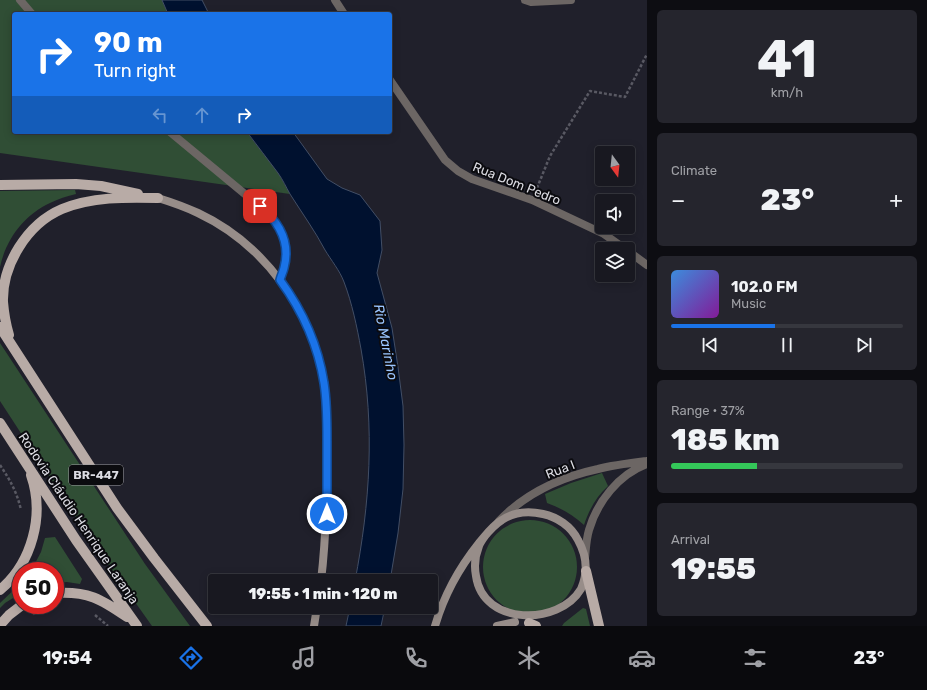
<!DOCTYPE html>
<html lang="en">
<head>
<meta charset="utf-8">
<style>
  :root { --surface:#181820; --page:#25252d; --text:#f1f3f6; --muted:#9fa0a5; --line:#36373e; --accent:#1a73e8 }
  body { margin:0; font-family:Rubik,sans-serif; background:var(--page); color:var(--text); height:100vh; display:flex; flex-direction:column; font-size:15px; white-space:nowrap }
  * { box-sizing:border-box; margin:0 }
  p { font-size:13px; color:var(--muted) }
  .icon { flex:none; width:22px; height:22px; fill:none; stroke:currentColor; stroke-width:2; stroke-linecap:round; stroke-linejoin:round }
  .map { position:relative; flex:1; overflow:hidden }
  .drawer { display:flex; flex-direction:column; gap:10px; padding:10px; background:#0d0d12; width:280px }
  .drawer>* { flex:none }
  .top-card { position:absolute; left:12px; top:12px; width:380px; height:122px; border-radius:4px; box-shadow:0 2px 10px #0003,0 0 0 1px var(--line); background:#1a73e8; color:#fff; overflow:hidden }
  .needle { width:26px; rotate:165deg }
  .buttons { position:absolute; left:595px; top:146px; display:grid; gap:8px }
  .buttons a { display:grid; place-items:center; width:40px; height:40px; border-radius:4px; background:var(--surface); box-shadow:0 2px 10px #0003,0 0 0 1px var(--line); font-size:20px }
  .speed { position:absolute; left:12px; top:562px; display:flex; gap:8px; font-size:20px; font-weight:700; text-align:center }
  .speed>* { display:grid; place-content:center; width:52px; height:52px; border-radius:50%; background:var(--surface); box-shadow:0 2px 10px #0003,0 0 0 1px var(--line); line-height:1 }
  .speed .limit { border:6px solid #d22; background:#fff; color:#111 }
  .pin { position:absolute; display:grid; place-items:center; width:34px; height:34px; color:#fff; margin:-17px; border-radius:8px; box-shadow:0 2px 6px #0006 }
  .me { position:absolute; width:44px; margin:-22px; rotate:0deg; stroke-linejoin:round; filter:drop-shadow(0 0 3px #0008) }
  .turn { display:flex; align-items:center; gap:14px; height:84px; padding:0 16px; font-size:18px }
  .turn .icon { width:52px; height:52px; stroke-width:2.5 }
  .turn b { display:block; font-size:28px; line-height:34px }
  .lanes { display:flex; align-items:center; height:38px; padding:0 16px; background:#0003; justify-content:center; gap:20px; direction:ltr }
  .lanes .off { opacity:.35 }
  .big { font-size:30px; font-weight:800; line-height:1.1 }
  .drawer .card { flex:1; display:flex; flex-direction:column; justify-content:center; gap:6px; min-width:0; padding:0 14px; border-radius:6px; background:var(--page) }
  .drawer .dial { align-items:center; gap:0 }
  .dial b { font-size:52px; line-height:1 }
  .song { display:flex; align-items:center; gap:12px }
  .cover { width:48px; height:48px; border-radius:6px; background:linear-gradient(135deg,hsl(210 70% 55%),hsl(290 70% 35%)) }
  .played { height:4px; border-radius:2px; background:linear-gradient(90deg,var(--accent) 45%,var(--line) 45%) }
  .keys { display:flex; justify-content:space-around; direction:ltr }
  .heat { display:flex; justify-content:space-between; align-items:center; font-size:22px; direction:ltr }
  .charge { height:6px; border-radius:3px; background:linear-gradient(90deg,#34c759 37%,var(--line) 0) }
  .trip { position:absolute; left:208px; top:574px; width:230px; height:40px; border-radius:4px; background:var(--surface); box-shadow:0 2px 10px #0003,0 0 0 1px var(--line); font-weight:800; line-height:40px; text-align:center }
  .menu { display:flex; height:64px; justify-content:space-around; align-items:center; background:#0a0a0d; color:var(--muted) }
  .menu .icon { width:28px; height:28px }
  .menu .active { color:var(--accent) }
  .menu b { font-size:18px; color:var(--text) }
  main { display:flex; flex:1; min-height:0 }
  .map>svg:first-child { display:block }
</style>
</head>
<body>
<main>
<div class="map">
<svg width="647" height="626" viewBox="0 0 647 626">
  <rect width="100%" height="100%" fill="#20202b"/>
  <path fill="#304e35" d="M0,0H162L168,14H14V132H247L279,174L290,194L0,153Z
    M75,190L76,194C67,196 58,199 50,203C24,215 6,239 0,267V191Z
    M0,343L145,564L190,626H152L86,533L0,401Z
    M602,473L608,486C596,497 589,510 584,525C573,515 561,508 547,503L545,494L571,483Z
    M483 567a47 47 0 1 1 94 0a47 47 0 1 1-94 0Z
    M55,537L82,579L80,584L67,582L55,583V571H31L41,552L45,538Z
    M21,583V593L5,603L0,608V603Z
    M583,608L586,609L590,626H562L564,623Z"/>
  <path fill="#00112f" stroke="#424e65" d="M162,0H202L209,14H168Z
    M247,132H293L327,179L342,188L360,195L380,221L382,250L377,273L392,328L398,367L403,406L404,445L403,489L398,533L390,581H355C370,503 375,428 361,349C357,327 352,303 344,282C340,271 331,260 325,250C315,231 302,213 290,194C286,187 283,180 278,173C268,159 257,146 247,132Z
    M350,607H385L381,626H346Z"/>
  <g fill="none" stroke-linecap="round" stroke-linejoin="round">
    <path stroke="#595963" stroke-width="2.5" stroke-dasharray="3 2" stroke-linecap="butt" d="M537,188L550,156L590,91L625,97L647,54
      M0,465C10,480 17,492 21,510
      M33,614L49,608H53
      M95,615L108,626"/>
    <path stroke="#6c6664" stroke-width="8" d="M20,0L32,14
      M335,0L344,14
      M525,0L531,2L571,0
      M390,80L445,160L458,171L472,179L532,200L604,234L625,249
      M170,132L269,214C287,235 290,254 280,280
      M628,251L647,265"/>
    <path stroke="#6c6664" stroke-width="8" d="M499,521C526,493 561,477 598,469C614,465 631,463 647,461
      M585,558C586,549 586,540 589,530C597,502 619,474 647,464"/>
    <path stroke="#978d89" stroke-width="8" d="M158,198C171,202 185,207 198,213C264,244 311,309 324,381C328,406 327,432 327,457C327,499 326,539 321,581
      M314,626L317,607
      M435,626C444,595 459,568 479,543C486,535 492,526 502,520C514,512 529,511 543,514C557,517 571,526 578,540C587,556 588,573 581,589C559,626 483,626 476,576C474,566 475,556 479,546C480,543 483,539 485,536
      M497,626L515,622"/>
    <path stroke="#b8aba6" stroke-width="10" d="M0,185L76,184L101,186L138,194
      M0,327L117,508L154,558L207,626
      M9,335C6,325 4,314 3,302C2,265 27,224 62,209C91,197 126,197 158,198
      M0,423L76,540L137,626
      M586,571L599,626
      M0,590C32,563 45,515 31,475
      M55,593C88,591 101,599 127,617
      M529,623L536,626
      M0,625L9,615L22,605"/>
  </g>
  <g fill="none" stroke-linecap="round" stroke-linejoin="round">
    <g stroke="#114b97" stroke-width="10">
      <path id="route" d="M260,206C279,222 291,242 284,268C283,272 281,276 280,280C302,310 318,345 324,383C327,402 327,421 327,441C327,465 327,489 327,514"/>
    </g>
    <use href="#route" stroke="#1a73e8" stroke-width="7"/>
  </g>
  <g text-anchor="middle" stroke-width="4" stroke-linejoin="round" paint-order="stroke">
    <rect fill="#0b0b0f" stroke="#9d9da3" stroke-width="1" x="69" y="465" width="54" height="20" rx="3"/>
    <g font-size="12" font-weight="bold" fill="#dcdce3">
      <text x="96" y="479">BR-447</text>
    </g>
    <g font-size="13" fill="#dcdce3" stroke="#0b0b0f">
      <text transform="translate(517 183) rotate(22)" y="5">Rua Dom Pedro</text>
      <text transform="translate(560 469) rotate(-21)" y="5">Rua I</text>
      <text transform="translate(79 518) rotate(56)" y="5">Rodovia Cláudio Henrique Laranja</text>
    </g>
    <g font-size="14" font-style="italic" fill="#99c4fe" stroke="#0b0b0f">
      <text transform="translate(386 342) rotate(79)" y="5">Rio Marinho</text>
    </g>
  </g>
</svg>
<div class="buttons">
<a><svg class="needle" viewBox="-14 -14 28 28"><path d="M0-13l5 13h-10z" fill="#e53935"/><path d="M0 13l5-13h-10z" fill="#9fa0a5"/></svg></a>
<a><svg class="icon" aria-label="sound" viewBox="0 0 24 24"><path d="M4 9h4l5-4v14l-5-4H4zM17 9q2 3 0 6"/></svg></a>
<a><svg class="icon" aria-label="layers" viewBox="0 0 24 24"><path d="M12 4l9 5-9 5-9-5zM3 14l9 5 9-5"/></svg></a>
</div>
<div class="speed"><div class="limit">50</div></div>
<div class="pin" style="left:260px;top:206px;background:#d93025"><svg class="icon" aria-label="arrive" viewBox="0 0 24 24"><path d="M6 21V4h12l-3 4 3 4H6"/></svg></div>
<svg class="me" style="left:327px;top:514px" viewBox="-20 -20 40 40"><circle r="17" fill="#1a73e8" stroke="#fff" stroke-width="3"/><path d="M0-11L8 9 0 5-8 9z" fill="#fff"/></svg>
<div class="trip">19:55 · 1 min · 120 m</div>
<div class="top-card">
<div class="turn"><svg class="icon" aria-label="right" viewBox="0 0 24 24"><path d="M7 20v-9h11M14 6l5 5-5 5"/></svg><div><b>90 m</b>Turn right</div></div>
<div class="lanes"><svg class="icon off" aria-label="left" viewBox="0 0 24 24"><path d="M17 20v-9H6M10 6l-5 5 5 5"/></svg><svg class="icon off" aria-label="ahead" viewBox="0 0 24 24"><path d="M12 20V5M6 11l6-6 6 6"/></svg><svg class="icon" aria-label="right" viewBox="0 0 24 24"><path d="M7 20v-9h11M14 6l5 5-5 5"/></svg></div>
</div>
</div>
<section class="drawer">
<div class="card dial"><b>41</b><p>km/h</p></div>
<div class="card"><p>Climate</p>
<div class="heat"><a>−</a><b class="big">23°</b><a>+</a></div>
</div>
<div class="card">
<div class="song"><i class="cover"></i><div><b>102.0 FM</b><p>Music</p></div></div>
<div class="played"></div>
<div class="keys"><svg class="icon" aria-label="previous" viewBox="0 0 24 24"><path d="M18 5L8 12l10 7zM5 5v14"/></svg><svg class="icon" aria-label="pause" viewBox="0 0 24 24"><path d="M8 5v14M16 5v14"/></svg><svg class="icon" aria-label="next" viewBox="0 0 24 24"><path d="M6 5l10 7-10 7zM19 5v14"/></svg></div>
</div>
<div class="card"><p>Range · 37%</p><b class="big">185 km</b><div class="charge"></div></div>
<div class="card"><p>Arrival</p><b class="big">19:55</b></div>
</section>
</main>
<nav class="menu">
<b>19:54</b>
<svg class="icon active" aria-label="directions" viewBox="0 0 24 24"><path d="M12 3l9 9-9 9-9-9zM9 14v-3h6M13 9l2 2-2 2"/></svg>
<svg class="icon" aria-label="music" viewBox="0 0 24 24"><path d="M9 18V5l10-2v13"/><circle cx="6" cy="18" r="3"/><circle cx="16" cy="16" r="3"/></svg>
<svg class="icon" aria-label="phone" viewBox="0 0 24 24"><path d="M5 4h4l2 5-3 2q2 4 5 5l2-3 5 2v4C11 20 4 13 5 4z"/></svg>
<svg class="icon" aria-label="climate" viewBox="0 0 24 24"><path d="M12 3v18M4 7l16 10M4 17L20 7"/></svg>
<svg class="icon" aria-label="car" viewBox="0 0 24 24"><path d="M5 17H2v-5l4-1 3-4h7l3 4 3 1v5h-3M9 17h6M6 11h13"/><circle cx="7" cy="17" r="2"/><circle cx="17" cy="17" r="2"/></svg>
<svg class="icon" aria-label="filters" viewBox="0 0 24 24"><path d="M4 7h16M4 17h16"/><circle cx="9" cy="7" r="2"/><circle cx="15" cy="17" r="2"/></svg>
<b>23°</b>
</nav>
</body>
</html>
